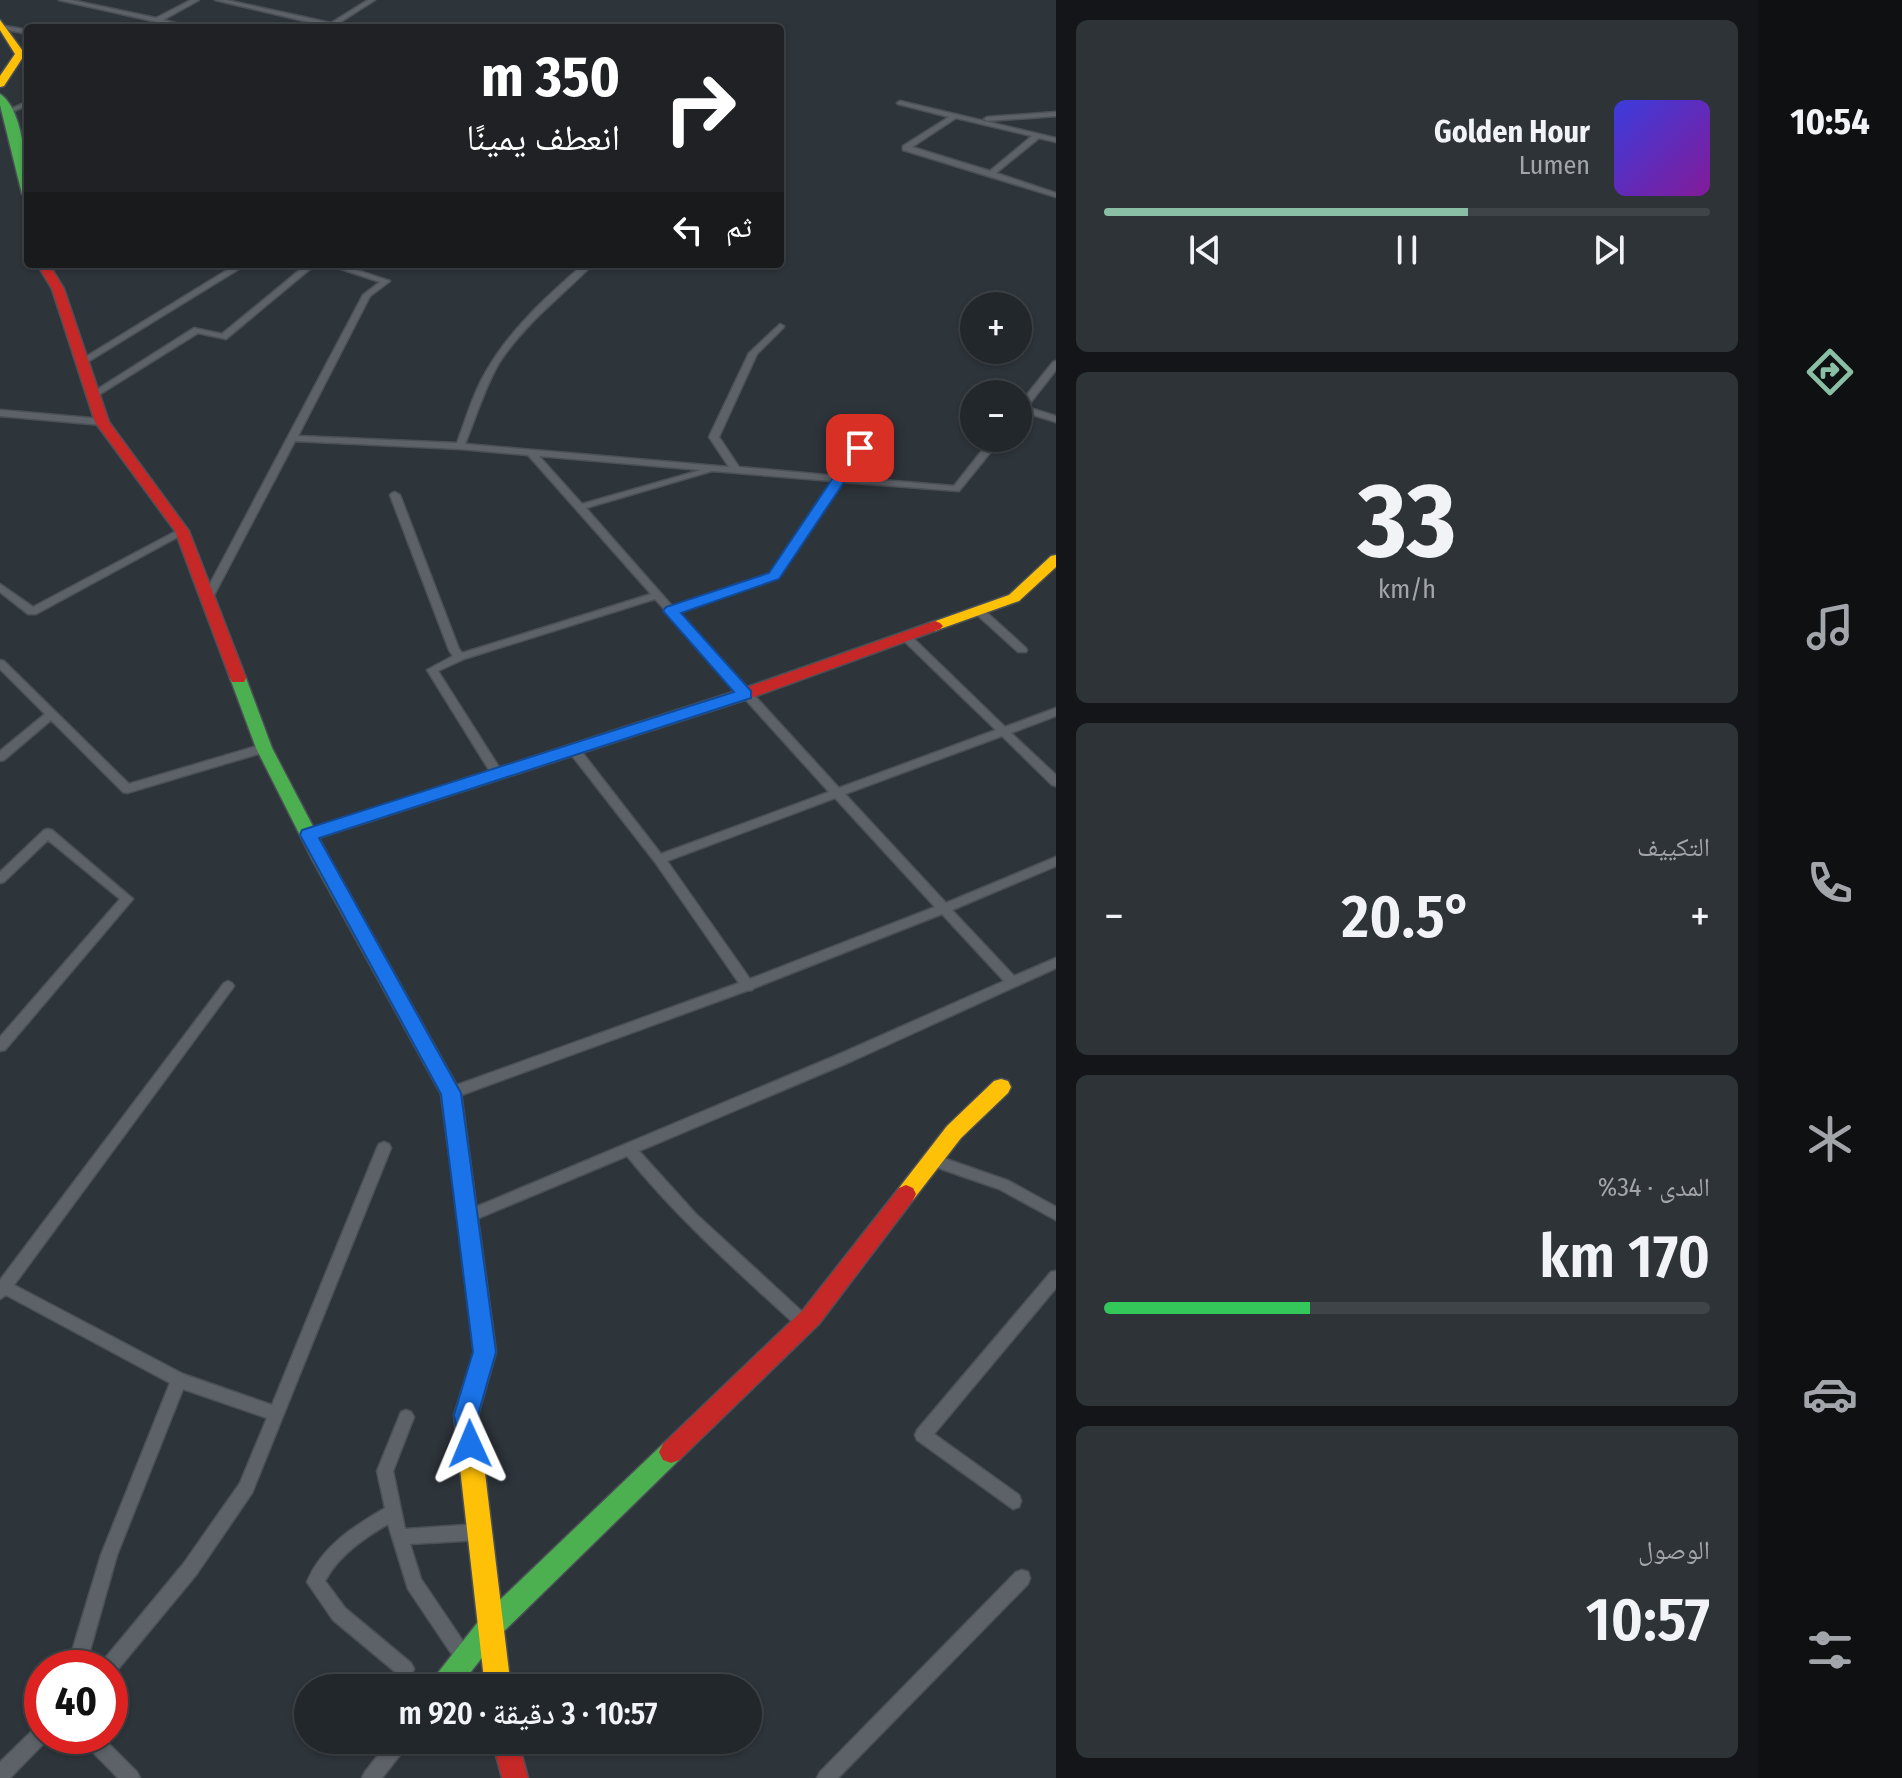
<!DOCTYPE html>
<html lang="ar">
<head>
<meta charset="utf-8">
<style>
  :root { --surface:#22272c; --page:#2e3338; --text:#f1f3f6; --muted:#a2a5a9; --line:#3f4448; --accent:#8abfa5 }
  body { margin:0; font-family:"Fira Sans Condensed","Noto Naskh Arabic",sans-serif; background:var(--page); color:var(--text); direction:rtl; height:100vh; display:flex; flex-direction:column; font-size:30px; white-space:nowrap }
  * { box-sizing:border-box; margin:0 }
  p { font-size:26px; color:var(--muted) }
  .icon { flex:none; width:44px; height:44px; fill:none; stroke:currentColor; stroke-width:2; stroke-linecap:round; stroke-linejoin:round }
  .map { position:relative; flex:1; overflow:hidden; direction:ltr }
  .sheet { display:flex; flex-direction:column; gap:20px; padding:20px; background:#131518; width:702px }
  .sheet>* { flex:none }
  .hud { position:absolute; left:24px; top:24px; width:760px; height:244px; border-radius:8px; box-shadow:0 2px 6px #0004,0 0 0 2px var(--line); direction:rtl; background:#202124; color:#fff; overflow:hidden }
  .fabs { position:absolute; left:960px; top:292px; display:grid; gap:16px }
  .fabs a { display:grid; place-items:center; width:72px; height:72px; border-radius:50%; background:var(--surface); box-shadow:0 2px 6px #0004,0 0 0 2px var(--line); font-size:40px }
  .speed { position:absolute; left:24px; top:1650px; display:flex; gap:16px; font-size:40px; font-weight:700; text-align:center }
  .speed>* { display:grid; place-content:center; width:104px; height:104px; border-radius:50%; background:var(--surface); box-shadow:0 2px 6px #0004,0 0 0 2px var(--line); line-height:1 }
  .speed .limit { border:12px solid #d22; background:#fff; color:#111 }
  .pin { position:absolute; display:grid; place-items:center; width:68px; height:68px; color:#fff; margin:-34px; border-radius:16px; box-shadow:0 4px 12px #0006 }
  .me { position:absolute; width:88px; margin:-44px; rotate:359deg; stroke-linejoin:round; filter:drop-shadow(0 0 6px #0008) }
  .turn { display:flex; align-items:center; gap:28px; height:168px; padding:0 32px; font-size:36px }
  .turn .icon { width:104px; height:104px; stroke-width:2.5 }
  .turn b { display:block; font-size:56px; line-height:68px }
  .then { display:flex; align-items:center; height:76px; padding:0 32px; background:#0003; gap:16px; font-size:30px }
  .big { font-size:60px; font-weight:600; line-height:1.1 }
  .sheet .widget { flex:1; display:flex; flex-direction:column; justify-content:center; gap:12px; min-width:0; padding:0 28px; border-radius:12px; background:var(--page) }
  .sheet .dial { align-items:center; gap:0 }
  .dial b { font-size:104px; line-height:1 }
  .song { display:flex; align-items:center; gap:24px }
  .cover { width:96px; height:96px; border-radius:12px; background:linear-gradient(135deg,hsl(240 70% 55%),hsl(290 70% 35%)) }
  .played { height:8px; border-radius:4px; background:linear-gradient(90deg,var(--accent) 60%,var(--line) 60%) }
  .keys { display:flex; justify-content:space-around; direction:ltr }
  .heat { display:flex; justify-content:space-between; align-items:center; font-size:44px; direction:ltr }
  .charge { height:12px; border-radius:6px; background:linear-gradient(90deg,#34c759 34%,var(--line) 0) }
  .trip { position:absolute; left:294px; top:1674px; width:468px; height:80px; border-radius:40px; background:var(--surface); box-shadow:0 2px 6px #0004,0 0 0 2px var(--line); font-weight:600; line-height:80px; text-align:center; direction:rtl }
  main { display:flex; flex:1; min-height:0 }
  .tabs { display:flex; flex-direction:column; width:144px; justify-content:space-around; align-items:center; background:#0e1012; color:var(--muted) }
  .tabs .icon { width:56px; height:56px }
  .tabs .on { color:var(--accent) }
  .tabs b { font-size:36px; color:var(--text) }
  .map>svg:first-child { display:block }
</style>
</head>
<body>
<main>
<nav class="tabs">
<b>10:54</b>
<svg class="icon on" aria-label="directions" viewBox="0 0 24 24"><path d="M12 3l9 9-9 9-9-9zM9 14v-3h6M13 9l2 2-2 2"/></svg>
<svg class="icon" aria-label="music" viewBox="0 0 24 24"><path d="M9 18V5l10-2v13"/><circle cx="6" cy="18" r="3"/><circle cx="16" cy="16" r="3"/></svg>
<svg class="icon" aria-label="phone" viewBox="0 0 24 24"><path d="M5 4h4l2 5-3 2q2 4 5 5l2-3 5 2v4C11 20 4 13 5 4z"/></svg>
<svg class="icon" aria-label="climate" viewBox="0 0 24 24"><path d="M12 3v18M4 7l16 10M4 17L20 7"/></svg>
<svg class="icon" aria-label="car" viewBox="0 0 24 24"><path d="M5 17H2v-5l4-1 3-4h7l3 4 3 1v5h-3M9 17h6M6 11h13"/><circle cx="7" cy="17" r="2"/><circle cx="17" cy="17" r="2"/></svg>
<svg class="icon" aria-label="filters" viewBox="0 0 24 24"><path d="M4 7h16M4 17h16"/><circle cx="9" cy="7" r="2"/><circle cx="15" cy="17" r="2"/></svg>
</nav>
<section class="sheet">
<div class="widget">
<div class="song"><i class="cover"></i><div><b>Golden Hour</b><p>Lumen</p></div></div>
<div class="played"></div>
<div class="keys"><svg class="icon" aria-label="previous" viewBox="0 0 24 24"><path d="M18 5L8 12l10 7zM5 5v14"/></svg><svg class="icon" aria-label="pause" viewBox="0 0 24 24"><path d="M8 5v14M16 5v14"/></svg><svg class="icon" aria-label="next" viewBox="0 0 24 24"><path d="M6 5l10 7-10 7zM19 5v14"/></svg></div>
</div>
<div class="widget dial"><b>33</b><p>km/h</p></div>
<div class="widget"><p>التكييف</p>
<div class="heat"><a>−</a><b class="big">20.5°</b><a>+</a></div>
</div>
<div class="widget"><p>المدى · 34%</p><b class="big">170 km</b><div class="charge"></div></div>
<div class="widget"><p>الوصول</p><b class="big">10:57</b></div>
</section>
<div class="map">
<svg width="1056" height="1778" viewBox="0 0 1056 1778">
  <rect width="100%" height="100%" fill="#2d343a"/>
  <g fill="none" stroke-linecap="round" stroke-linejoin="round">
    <g stroke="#4b5057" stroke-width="3">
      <path id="street" d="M59,0H71L156,18L191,0H199L163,20L196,28H184Z
        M215,0H226L331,23L368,0H375L331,28H324L326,26Z
        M5,26L28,30V34L3,29V27Z
        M28,101V105L9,113L6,111Z
        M900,101L1056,138V142L1039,138L996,173L1056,193V197L903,150V146L949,117L898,104L897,103ZM956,118L1032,136L990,171L912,147Z
        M1056,112V116L987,121L984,119L987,117Z
        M237,264H247L86,363L79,361Z
        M307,264H316L226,339L198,333L97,396L90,394L194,328L222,334Z
        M326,264H338L390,281L370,296L298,436L457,443C465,422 471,400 482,379C506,333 545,298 584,264H593C561,297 524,324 499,363C484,389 476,417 465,444L729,467L709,437L749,353L780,324L784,326L783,328L757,354L719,437L739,467L837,476L857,446L860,445L865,448L845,477L954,486L992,438H1002L959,491L842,482L778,578L678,612L839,788L996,730L902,639L901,637L902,635H910L1005,727L1056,708V716L1011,733L1056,775V786L1052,785L1002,736L845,794L946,903L1056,857V866L952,910L1014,976L1056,958V968L852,1061L639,1151L696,1214L808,1317L810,1322L808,1327L803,1329L798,1327C738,1272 678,1219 627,1156L474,1220L469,1222L464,1220L462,1216L464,1212L842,1053L1004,981L942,914L754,988L752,990L746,991L456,1097L451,1098L446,1097L444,1093L446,1089L739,983L655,862L570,753L568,750L570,747H578L661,854L829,792L655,599L464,659L438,671L504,775L498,779L494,778L427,670L453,656L449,650L390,495L392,493L395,492L400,495L459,649L462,653L651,594L528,455L460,449L295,441L212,599L211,601H203L202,599L363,295L380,282ZM539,456L701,470L582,504ZM712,471L833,481L770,574L673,607L586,508ZM835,798L935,907L750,979L667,861Z
        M1056,361V370L1027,407L1056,416V422L1023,412L1018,415V406L1053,362Z
        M0,410L102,419L106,422L102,425L0,416Z
        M182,528L185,529V533L36,614H28L0,592V584L33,607Z
        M979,608L983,609L1026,648L1027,650L1026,652H1018L975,613V609Z
        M0,660L4,661L129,784L264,744L270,748L268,751L127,793L123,792L51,720L4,760L0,761V751L45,714L0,669Z
        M48,829L52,830L133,899L5,1050L0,1051V1037L120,899L48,840L4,882L0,883V872L44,830Z
        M228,981L232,983L234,986L232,989L14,1285L183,1374L272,1405L377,1148L379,1144L384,1142L389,1144L391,1148L252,1493L196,1575L114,1674L110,1676V1668H99L102,1662L184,1563L240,1483L267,1418L183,1389L117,1555L85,1668H67L101,1555L170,1383L6,1295L0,1299V1280L224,983Z
        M932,1154L1009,1181L1056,1207V1220L999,1189L927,1164L925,1160L927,1156Z
        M1056,1271V1288L934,1434L1019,1495L1021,1501L1019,1507L1013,1509L917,1440L915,1435L917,1430L1051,1272Z
        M406,1410L411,1412L414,1417L393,1471L405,1529L480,1524L486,1526L488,1532L486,1538L480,1540L410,1544L421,1579L471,1653L474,1659L471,1665L465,1668L459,1665L408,1589L388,1524C363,1539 339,1555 325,1581L345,1608L411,1663L414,1669L411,1675L405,1678L399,1675L333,1620L307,1582C322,1546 353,1527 385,1508L377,1471L401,1412Z
        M1022,1570L1028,1572L1030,1578L1028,1584L838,1778H817L820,1772L1016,1572Z
        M42,1724V1736H50L48,1739L10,1778H0V1762L36,1727Z
        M80,1736H101L137,1772L140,1778H118L83,1742Z
        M390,1740H410L407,1746L382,1778H362L365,1772Z"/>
    </g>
    <g stroke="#4b5057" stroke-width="3">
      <path id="fast" d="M0,94C23,108 28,172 28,197L22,194L0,105Z
        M238,673L246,678L272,748L330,859L461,1093L473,1183L470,1189L463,1192L456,1189L453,1183L441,1094L312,859L256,748L230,678Z
        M671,1441L679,1444L683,1452L679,1460L500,1635L458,1688H429L433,1679L482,1617L663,1444Z"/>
    </g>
    <g stroke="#4b5057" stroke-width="3">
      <path id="slow" d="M0,20L25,54L4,86L0,87V76L15,54L0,30Z
        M1056,555V567L1019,601L940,629L935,631L927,626L930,623L1009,595L1051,556Z
        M1001,1079L1008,1081L1011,1087L1008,1093L961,1138L913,1200L906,1203L899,1200L896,1194L899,1188L947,1126L994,1081Z
        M463,1174L470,1177L473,1183L496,1352L478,1415L511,1688H485L454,1415L474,1352L453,1183L456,1177Z"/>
    </g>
    <g stroke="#4b5057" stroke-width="3">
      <path id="jam" d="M37,264H49L64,289L109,422L189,531L246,678L244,682H232L230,678L175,531L95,422L52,289Z
        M935,621L940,623L943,626L940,629L751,698L315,839H303L300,835L303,831L739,690Z
        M906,1185L913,1188L916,1194L913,1200L819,1324L679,1460L671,1463L663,1460L659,1452L663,1444L803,1310L899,1188Z
        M492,1740H518L528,1778H502Z"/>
    </g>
    <use href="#street" fill="#5d6268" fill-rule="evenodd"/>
    <use href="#fast" fill="#4caf50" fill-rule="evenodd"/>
    <use href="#slow" fill="#ffc107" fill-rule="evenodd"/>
    <use href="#jam" fill="#c62828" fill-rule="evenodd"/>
  </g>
  <path fill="#1a73e8" stroke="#114b97" stroke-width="2" d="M860,444L867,448L779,579L681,613L751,691V698L319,838L461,1093L496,1352L478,1415L481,1444L478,1452L470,1456L461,1452L454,1415L473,1352L441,1094L300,835L302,830L734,692L663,611L666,607L769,573L855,445Z"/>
</svg>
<div class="fabs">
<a>+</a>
<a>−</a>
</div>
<div class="speed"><div class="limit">40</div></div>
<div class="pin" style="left:860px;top:448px;background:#d93025"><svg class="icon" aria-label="arrive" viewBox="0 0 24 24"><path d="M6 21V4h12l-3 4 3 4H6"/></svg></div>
<svg class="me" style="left:470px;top:1444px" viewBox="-20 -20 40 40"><path d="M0-17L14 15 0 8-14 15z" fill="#1a73e8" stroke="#fff" stroke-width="4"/></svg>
<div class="trip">10:57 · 3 دقيقة · 920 m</div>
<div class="hud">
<div class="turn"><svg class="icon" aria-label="right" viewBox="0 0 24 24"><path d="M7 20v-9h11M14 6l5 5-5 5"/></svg><div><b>350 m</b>انعطف يمينًا</div></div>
<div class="then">ثم<svg class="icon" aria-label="left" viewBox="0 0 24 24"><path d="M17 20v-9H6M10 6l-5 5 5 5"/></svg></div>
</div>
</div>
</main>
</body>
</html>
